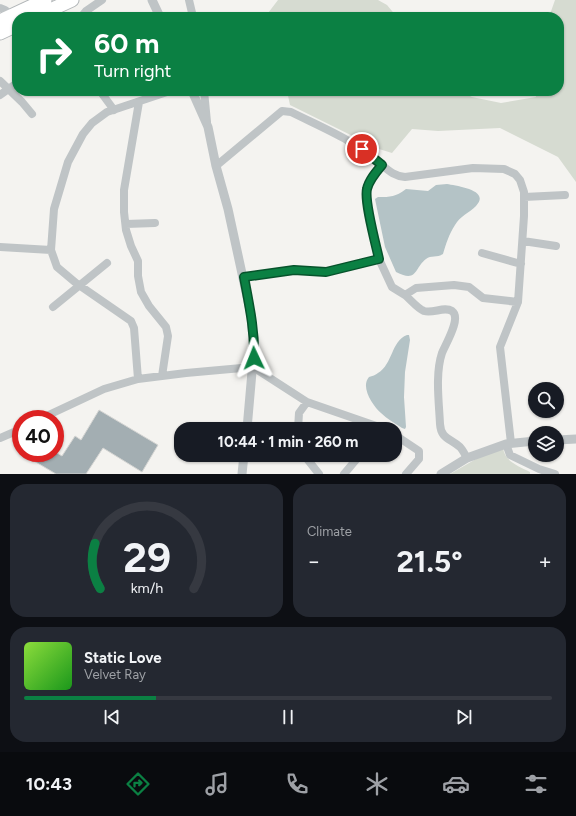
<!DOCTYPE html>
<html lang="en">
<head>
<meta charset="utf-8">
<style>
  :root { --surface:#171b24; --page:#242831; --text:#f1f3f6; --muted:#9ea1a6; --line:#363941; --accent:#0b8043 }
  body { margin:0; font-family:Figtree,sans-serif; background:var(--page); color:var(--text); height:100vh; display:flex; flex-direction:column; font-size:15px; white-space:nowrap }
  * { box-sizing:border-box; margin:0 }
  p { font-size:13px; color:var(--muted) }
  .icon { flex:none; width:22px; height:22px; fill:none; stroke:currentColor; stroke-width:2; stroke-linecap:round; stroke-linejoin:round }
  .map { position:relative; height:474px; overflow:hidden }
  .sheet { display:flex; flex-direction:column; gap:10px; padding:10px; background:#0d0f14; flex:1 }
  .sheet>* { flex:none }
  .guide { position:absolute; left:12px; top:12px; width:552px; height:84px; border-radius:16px; box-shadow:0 1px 3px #0004; background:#0b8043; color:#fff; overflow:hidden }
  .fabs { position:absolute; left:528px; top:382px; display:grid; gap:8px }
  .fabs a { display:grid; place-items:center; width:36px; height:36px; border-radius:50%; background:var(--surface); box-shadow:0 1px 3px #0004; font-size:20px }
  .speed { position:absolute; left:12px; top:410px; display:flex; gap:8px; font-size:20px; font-weight:700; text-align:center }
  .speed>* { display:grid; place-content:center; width:52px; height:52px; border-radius:50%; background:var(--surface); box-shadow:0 1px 3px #0004; line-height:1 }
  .speed .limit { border:6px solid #d22; background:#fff; color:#111 }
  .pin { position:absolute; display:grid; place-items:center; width:34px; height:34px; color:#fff; margin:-17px; border:2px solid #fff; border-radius:50%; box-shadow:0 1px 4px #0007 }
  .me { position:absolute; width:44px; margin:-22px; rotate:358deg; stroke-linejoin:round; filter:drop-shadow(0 0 3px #0008) }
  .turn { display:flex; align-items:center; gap:14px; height:84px; padding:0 16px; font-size:18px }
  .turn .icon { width:52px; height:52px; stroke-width:2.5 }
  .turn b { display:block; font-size:28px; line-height:34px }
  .big { font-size:30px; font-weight:700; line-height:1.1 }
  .sheet .tile { flex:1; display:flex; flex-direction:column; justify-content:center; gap:6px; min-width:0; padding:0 14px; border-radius:16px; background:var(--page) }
  .sheet .dial { align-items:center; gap:0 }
  .dial svg { height:104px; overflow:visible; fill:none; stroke:var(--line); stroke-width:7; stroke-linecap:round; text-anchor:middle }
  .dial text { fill:var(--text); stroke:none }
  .song { display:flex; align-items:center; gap:12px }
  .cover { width:48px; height:48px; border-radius:6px; background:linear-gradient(135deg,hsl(90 70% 55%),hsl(120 70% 35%)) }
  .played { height:4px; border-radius:2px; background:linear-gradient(90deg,var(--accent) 25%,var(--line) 25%) }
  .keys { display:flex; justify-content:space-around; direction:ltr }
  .heat { display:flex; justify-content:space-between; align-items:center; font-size:22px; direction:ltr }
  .sheet .tiles { flex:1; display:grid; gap:10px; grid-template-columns:1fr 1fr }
  .tile:last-child { grid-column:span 2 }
  .trip { position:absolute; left:174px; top:422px; width:228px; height:40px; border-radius:16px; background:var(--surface); box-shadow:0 1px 3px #0004; font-weight:700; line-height:40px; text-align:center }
  .tab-bar { display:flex; height:64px; justify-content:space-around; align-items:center; background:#090b0e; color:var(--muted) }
  .tab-bar .icon { width:28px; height:28px }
  .tab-bar .on { color:var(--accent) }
  .tab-bar b { font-size:18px; color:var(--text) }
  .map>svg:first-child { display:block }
</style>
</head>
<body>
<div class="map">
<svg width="576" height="474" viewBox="0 0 576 474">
  <rect width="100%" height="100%" fill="#f4f3f0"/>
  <path fill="#d6dbd1" d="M278,0H378L387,5L397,17H265Z
    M555,0H576V182L558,157L500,128L438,131L412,129L392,153L379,149L290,105L287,91H459L472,97L501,103L536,97L535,91H559V17H549Z
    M503,448C505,462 519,466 530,472V474H450L483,455Z"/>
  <path fill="#b4c3c6" d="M447,184C457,186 491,190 476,206C469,213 460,216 455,225C449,234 446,244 443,254C437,258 431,255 426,259C414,268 418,283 396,272L385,247L375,199L378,197C391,197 395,197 406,189L428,191L436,185Z
    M407,335H409L410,340L405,372L404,397L406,427L405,429L402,428C395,423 387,419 381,413C373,406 360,387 369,377C372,376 376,375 378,373C393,364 391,341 407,335Z"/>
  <path fill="#a3aeb2" stroke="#d5d5d3" d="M99,410L158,445L142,472L103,448L86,474H56L29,458L32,453H57L62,456L75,436L81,440Z"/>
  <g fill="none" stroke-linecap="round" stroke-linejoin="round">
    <g stroke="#b2b6b8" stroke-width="15">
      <path id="trunk" d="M35,17L72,0
        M0,21L45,0
        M0,33L17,25"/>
    </g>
    <path stroke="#bfc4c6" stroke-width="8" d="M189,0L193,17
      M0,8L5,10L12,15
      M81,17L86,11L102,0
      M0,81L22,102L32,114
      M100,91L114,110
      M204,91L207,122
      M0,95L17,83
      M139,102L124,190V212L126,230L131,246L138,261V276L141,292L149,306L166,327L168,336L162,376
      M382,165C390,172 395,176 405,177L473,168L504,169L515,174L520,180L524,192V216L518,302
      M216,166L282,111L291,112C323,128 356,141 382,165C376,172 369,180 367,189C364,201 376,245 379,259
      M524,197L565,195
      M126,224L155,223
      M523,241L556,246
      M0,247L51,250
      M482,253L521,264
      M244,277L294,270L326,272L379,259L392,287L405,295L416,288L454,285L469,287L483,298L518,302L500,347L511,443
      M405,295C411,300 417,308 424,311C433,314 444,306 452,311C462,318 445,345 442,353C435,374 439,402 440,424C441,439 450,438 460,447C463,450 465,455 467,458
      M53,307L107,263
      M138,379L134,328L131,321L76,283L57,267L51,250L54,209L68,162L83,134L92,123L107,112L170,91
      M40,419L104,389L138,379L186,373L253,367L307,402L385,429
      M298,429L299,413L307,402
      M395,435L419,451V459L406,474
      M0,438L21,429
      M506,444L510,455L539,469L555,474
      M304,455L319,474
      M344,474L360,455"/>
    <path stroke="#bfc4c6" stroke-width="9" d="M152,0L160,17
      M192,91L208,127L216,166L228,209L251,315L254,349L247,429
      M557,440L576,439
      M242,474L244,455
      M441,474L467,458L506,444L535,441"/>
    <use href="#trunk" stroke="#fff" stroke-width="13"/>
  </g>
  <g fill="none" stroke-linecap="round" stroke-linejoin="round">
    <g stroke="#07532c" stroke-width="10">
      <path id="route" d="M254,358C255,331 249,304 244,277L294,270L326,272L379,259C376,245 364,201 367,189C369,180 376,172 382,165L362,149"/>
    </g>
    <use href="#route" stroke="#0b8043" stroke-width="7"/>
  </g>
</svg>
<div class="fabs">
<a><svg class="icon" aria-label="search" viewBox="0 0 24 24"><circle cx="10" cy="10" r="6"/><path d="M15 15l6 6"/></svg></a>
<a><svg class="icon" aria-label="layers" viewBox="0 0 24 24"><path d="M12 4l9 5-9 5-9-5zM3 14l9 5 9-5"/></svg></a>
</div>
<div class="speed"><div class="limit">40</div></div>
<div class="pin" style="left:362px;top:149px;background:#d93025"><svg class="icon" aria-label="arrive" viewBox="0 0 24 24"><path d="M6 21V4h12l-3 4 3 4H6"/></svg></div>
<svg class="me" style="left:254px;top:358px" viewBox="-20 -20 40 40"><path d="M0-17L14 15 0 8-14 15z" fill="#0b8043" stroke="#fff" stroke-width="4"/></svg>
<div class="trip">10:44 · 1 min · 260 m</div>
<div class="guide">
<div class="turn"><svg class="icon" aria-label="right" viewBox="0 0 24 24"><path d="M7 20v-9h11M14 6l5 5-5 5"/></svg><div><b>60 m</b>Turn right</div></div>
</div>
</div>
<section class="sheet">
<div class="tiles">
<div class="tile dial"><svg viewBox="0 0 100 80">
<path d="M14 69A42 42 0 1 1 86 69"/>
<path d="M14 69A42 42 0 0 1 10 34" stroke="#0b8043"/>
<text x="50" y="56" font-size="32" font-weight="700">29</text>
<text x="50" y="72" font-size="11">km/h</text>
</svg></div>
<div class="tile"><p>Climate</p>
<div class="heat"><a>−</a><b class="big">21.5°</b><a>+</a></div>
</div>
<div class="tile">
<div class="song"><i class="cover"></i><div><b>Static Love</b><p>Velvet Ray</p></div></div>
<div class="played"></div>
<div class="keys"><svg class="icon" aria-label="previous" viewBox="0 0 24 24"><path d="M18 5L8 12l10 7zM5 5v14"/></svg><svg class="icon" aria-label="pause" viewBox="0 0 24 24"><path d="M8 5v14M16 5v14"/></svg><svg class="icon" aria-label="next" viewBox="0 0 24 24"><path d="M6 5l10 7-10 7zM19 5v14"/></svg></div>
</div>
</div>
</section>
<nav class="tab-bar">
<b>10:43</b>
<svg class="icon on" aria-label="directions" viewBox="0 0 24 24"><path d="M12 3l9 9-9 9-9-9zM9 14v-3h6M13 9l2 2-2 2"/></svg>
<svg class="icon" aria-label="music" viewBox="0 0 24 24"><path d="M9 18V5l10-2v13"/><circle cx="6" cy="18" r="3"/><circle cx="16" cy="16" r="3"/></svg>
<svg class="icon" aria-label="phone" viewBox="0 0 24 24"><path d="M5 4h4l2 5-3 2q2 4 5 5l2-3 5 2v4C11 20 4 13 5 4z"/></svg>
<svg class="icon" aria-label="climate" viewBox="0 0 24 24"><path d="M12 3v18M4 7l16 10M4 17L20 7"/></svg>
<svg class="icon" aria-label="car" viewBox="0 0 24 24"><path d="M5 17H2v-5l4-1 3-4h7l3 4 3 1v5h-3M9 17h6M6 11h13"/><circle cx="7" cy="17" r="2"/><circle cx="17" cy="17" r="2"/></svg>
<svg class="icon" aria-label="filters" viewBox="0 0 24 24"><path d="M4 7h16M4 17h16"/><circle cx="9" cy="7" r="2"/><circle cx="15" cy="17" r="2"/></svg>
</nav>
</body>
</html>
